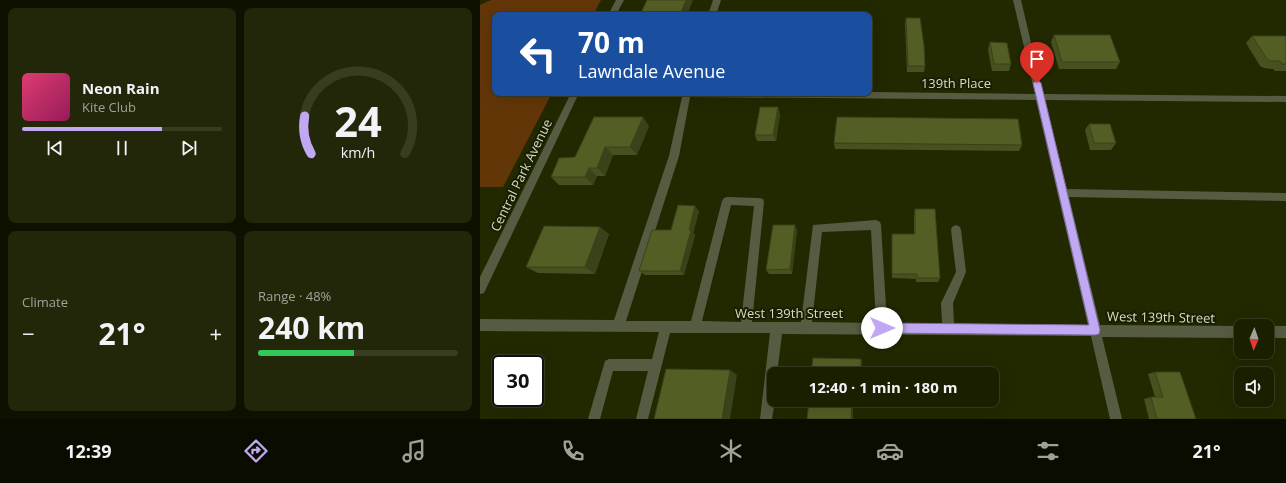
<!DOCTYPE html>
<html lang="en">
<head>
<meta charset="utf-8">
<style>
  :root { --surface:#1a1f00; --page:#23270a; --text:#f1f3f6; --muted:#9fa299; --line:#383d22; --accent:#c0a8f3 }
  body { margin:0; font-family:"Open Sans",sans-serif; background:var(--page); color:var(--text); height:100vh; display:flex; flex-direction:column; font-size:15px; white-space:nowrap }
  * { box-sizing:border-box; margin:0 }
  p { font-size:13px; color:var(--muted) }
  .icon { flex:none; width:22px; height:22px; fill:none; stroke:currentColor; stroke-width:2; stroke-linecap:round; stroke-linejoin:round }
  .map { position:relative; flex:1; overflow:hidden }
  .sheet { display:flex; flex-direction:column; gap:8px; padding:8px; background:#0e1100; width:480px }
  .sheet>* { flex:none }
  .hud { position:absolute; left:12px; top:12px; width:380px; height:84px; border-radius:8px; box-shadow:0 4px 16px #0002,0 0 0 1px var(--line); background:#1a4fa0; color:#fff; overflow:hidden }
  .needle { width:26px; rotate:182deg }
  .buttons { position:absolute; left:754px; top:319px; display:grid; gap:8px }
  .buttons a { display:grid; place-items:center; width:40px; height:40px; border-radius:8px; background:var(--surface); box-shadow:0 4px 16px #0002,0 0 0 1px var(--line); font-size:20px }
  .speed { position:absolute; left:12px; top:355px; display:flex; gap:8px; font-size:20px; font-weight:700; text-align:center }
  .speed>* { display:grid; place-content:center; width:52px; height:52px; border-radius:50%; background:var(--surface); box-shadow:0 4px 16px #0002,0 0 0 1px var(--line); line-height:1 }
  .speed .limit { border:2px solid #111; border-radius:6px; background:#fff; color:#111 }
  .pin { position:absolute; display:grid; place-items:center; width:34px; height:34px; color:#fff; margin:-41px -17px; border-radius:50% 50% 50% 0; rotate:-45deg; box-shadow:0 0 4px #0007 }
  .pin .icon { rotate:45deg }
  .me { position:absolute; width:44px; margin:-22px; rotate:90deg; stroke-linejoin:round; filter:drop-shadow(0 0 3px #0008) }
  .turn { display:flex; align-items:center; gap:14px; height:84px; padding:0 20px; font-size:18px }
  .turn .icon { width:52px; height:52px; stroke-width:2.5 }
  .turn b { display:block; font-size:28px; line-height:34px }
  .big { font-size:30px; font-weight:700; line-height:1.1 }
  .sheet .widget { flex:1; display:flex; flex-direction:column; justify-content:center; gap:6px; min-width:0; padding:0 14px; border-radius:8px; background:var(--page) }
  .sheet .dial { align-items:center; gap:0 }
  .dial svg { height:104px; overflow:visible; fill:none; stroke:var(--line); stroke-width:7; stroke-linecap:round; text-anchor:middle }
  .dial text { fill:var(--text); stroke:none }
  .song { display:flex; align-items:center; gap:12px }
  .cover { width:48px; height:48px; border-radius:6px; background:linear-gradient(135deg,hsl(340 70% 55%),hsl(330 70% 35%)) }
  .played { height:4px; border-radius:2px; background:linear-gradient(90deg,var(--accent) 70%,var(--line) 70%) }
  .keys { display:flex; justify-content:space-around; direction:ltr }
  .heat { display:flex; justify-content:space-between; align-items:center; font-size:22px; direction:ltr }
  .charge { height:6px; border-radius:3px; background:linear-gradient(90deg,#34c759 48%,var(--line) 0) }
  .sheet .tiles { flex:1; display:grid; gap:8px; grid-template-columns:repeat(2,1fr) }
  .trip { position:absolute; left:287px; top:367px; width:232px; height:40px; border-radius:8px; background:var(--surface); box-shadow:0 4px 16px #0002,0 0 0 1px var(--line); font-weight:700; line-height:40px; text-align:center }
  .tab-bar { display:flex; height:64px; justify-content:space-around; align-items:center; background:#0a0c00; color:var(--muted) }
  .tab-bar .icon { width:28px; height:28px }
  .tab-bar .on { color:var(--accent) }
  .tab-bar b { font-size:18px; color:var(--text) }
  main { display:flex; flex:1; min-height:0 }
  .map>svg:first-child { display:block }
</style>
</head>
<body>
<main>
<section class="sheet">
<div class="tiles">
<div class="widget">
<div class="song"><i class="cover"></i><div><b>Neon Rain</b><p>Kite Club</p></div></div>
<div class="played"></div>
<div class="keys"><svg class="icon" aria-label="previous" viewBox="0 0 24 24"><path d="M18 5L8 12l10 7zM5 5v14"/></svg><svg class="icon" aria-label="pause" viewBox="0 0 24 24"><path d="M8 5v14M16 5v14"/></svg><svg class="icon" aria-label="next" viewBox="0 0 24 24"><path d="M6 5l10 7-10 7zM19 5v14"/></svg></div>
</div>
<div class="widget dial"><svg viewBox="0 0 100 80">
<path d="M14 69A42 42 0 1 1 86 69"/>
<path d="M14 69A42 42 0 0 1 9 40" stroke="#c0a8f3"/>
<text x="50" y="56" font-size="32" font-weight="700">24</text>
<text x="50" y="72" font-size="11">km/h</text>
</svg></div>
<div class="widget"><p>Climate</p>
<div class="heat"><a>−</a><b class="big">21°</b><a>+</a></div>
</div>
<div class="widget"><p>Range · 48%</p><b class="big">240 km</b><div class="charge"></div></div>
</div>
</section>
<div class="map">
<svg width="806" height="419" viewBox="0 0 806 419">
  <rect width="100%" height="100%" fill="#222900"/>
  <path fill="#633608" d="M11,0H121L113,15H15V93H72L23,187H0V5Z"/>
  <g fill="none" stroke-linecap="round" stroke-linejoin="round">
    <path fill="#565c42" fill-rule="evenodd" d="M136,0H144L136,15H128Z
      M233,0H241L236,15H228Z
      M533,0H541L563,94L806,96V102L565,100L587,189L806,193V201L589,197L620,325L761,326V338L622,337L642,419H630L611,336L302,334L297,374H294L295,400L292,419H280L290,333H190L168,419H156L168,371H133L120,419H108L125,361L129,359H172L179,332L0,331V319L134,320L189,156L202,97L146,96L142,93L389,92L555,94ZM210,97L556,100L608,325L474,324L473,303L486,272L481,230L480,227L476,225L472,227L471,230L476,272L461,303L462,323H407L401,225L400,222L396,220L333,225L321,322H272L284,202L283,199L279,198L247,197L244,198L242,201L211,321H146L199,156ZM251,205L274,206L261,322L222,321ZM391,230L396,323L332,322L342,232Z
      M91,93H99L4,293L0,294V277Z
      M787,326H806V338H787Z"/>
  </g>
  <path fill="#47511f" d="M426,18L445,66L444,72H427L425,24Z
    M574,35L640,62L636,69H579L571,42Z
    M772,36H806V71H795L793,69L784,68L780,66L766,43Z
    M510,42L531,64L529,71H512L508,50Z
    M300,114L296,141H277L275,135Z
    M609,124L636,143L631,150H610L605,130Z
    M169,126L157,155H133L125,176H117L113,185H79L71,177L95,157Z
    M354,143L542,145L539,151L355,149Z
    M435,209L460,278L458,282H436V279L412,278V234H434V215Z
    M219,211L213,233L215,235L204,275H165L159,271L191,230Z
    M317,230L312,274H289L286,270Z
    M129,234L115,274L58,273L46,267Z
    M675,372L716,419H669L664,399L671,397H675L668,374Z"/>
  <path fill="#3a4219" d="M206,0H213L207,15H200Z
    M298,107L300,114L296,141L293,135Z
    M163,117L169,126L157,155L150,147Z
    M125,147L133,155L125,176L117,168Z
    M109,168L117,176L113,185L105,177Z
    M215,206L219,211L213,233L215,235L204,275L200,271L209,230Z
    M315,225L317,230L312,274L310,269Z
    M120,227L129,234L115,274L105,267Z
    M381,359L382,362V374H381Z
    M250,370L257,375L250,419H242Z
    M372,400H373V419H371Z"/>
  <path fill="#535e24" stroke="#3a4219" d="M167,0H206L200,15H160Z
    M426,18H440L444,46L445,66H428Z
    M574,35H630L640,62H582Z
    M772,36H806V64H802L800,61H791L787,59Z
    M510,42L527,43L531,64H514Z
    M280,107H298L293,135H275Z
    M114,117H163L150,147H125L117,168H109L105,177H71L79,158L95,157Z
    M357,117L538,119L542,145L354,143Z
    M609,124H630L636,143H614Z
    M198,205L215,206L209,230H211L200,271H159L172,230H191Z
    M435,209H455L460,278H437V274H412V234H435Z
    M293,225H315L310,269L286,270Z
    M64,226L120,227L105,267H46Z
    M333,358L381,359V374H331Z
    M186,369L250,370L242,419H174Z
    M675,372H700L716,419H677L671,397H683Z
    M329,400H372L371,419H327Z"/>
  <path fill="#c0a8f3" stroke="#7d6d9e" d="M557,80L561,83L620,330L619,334L615,335L402,333L399,332L397,328L399,324L402,323L609,325L553,83Z"/>
  <g text-anchor="middle" stroke-width="4" stroke-linejoin="round" paint-order="stroke">
    <g font-size="13" fill="#d5ddbf" stroke="#191e02">
      <text x="476" y="88">139th Place</text>
      <text transform="translate(41 175) rotate(-64)" y="5">Central Park Avenue</text>
      <text x="309" y="318">West 139th Street</text>
      <text transform="translate(681 317) rotate(1)" y="5">West 139th Street</text>
    </g>
  </g>
</svg>
<div class="buttons">
<a><svg class="needle" viewBox="-14 -14 28 28"><path d="M0-13l5 13h-10z" fill="#e53935"/><path d="M0 13l5-13h-10z" fill="#9fa299"/></svg></a>
<a><svg class="icon" aria-label="sound" viewBox="0 0 24 24"><path d="M4 9h4l5-4v14l-5-4H4zM17 9q2 3 0 6"/></svg></a>
</div>
<div class="speed"><div class="limit">30</div></div>
<div class="pin" style="left:557px;top:83px;background:#d93025"><svg class="icon" aria-label="arrive" viewBox="0 0 24 24"><path d="M6 21V4h12l-3 4 3 4H6"/></svg></div>
<svg class="me" style="left:402px;top:328px" viewBox="-20 -20 40 40"><circle r="19" fill="#fff"/><path d="M0-13L10 11 0 6-10 11z" fill="#c0a8f3"/></svg>
<div class="trip">12:40 · 1 min · 180 m</div>
<div class="hud">
<div class="turn"><svg class="icon" aria-label="left" viewBox="0 0 24 24"><path d="M17 20v-9H6M10 6l-5 5 5 5"/></svg><div><b>70 m</b>Lawndale Avenue</div></div>
</div>
</div>
</main>
<nav class="tab-bar">
<b>12:39</b>
<svg class="icon on" aria-label="directions" viewBox="0 0 24 24"><path d="M12 3l9 9-9 9-9-9zM9 14v-3h6M13 9l2 2-2 2"/></svg>
<svg class="icon" aria-label="music" viewBox="0 0 24 24"><path d="M9 18V5l10-2v13"/><circle cx="6" cy="18" r="3"/><circle cx="16" cy="16" r="3"/></svg>
<svg class="icon" aria-label="phone" viewBox="0 0 24 24"><path d="M5 4h4l2 5-3 2q2 4 5 5l2-3 5 2v4C11 20 4 13 5 4z"/></svg>
<svg class="icon" aria-label="climate" viewBox="0 0 24 24"><path d="M12 3v18M4 7l16 10M4 17L20 7"/></svg>
<svg class="icon" aria-label="car" viewBox="0 0 24 24"><path d="M5 17H2v-5l4-1 3-4h7l3 4 3 1v5h-3M9 17h6M6 11h13"/><circle cx="7" cy="17" r="2"/><circle cx="17" cy="17" r="2"/></svg>
<svg class="icon" aria-label="filters" viewBox="0 0 24 24"><path d="M4 7h16M4 17h16"/><circle cx="9" cy="7" r="2"/><circle cx="15" cy="17" r="2"/></svg>
<b>21°</b>
</nav>
</body>
</html>
